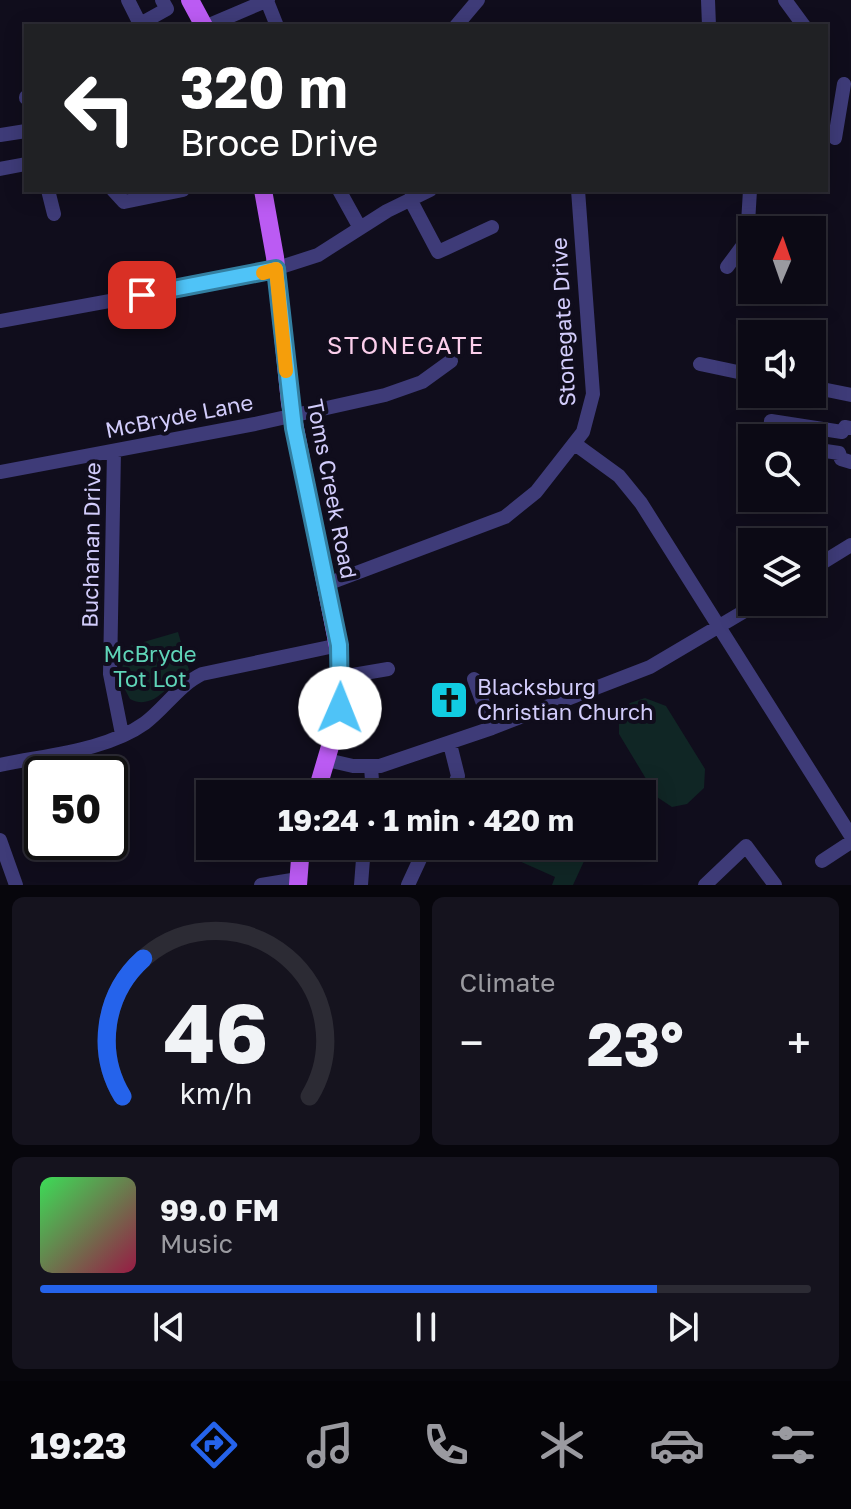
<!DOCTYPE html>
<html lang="en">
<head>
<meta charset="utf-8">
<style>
  :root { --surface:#0c0a15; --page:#15131e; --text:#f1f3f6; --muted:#9a9aa0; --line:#2c2b34; --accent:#2563eb }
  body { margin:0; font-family:"Golos Text",sans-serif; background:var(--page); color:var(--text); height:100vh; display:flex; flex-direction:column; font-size:30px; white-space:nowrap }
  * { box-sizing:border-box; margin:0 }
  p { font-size:26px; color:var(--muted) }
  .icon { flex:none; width:44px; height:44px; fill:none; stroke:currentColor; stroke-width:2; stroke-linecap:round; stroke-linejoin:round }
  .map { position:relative; height:885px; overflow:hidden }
  .sheet { display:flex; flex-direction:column; gap:12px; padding:12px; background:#07060c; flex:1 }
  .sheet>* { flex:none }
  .guide { position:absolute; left:24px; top:24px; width:804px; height:168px; border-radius:0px; box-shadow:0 4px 20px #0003,0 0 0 2px var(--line); background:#202124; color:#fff; overflow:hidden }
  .needle { width:52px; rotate:2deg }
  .buttons { position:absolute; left:738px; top:216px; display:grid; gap:16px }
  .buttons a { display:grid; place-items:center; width:88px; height:88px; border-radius:0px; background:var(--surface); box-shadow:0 4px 20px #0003,0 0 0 2px var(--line); font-size:40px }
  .speed { position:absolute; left:24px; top:756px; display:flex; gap:16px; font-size:40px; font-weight:700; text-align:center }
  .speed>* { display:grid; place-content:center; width:104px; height:104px; border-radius:50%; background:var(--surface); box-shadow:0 4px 20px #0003,0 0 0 2px var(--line); line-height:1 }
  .speed .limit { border:4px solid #111; border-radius:12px; background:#fff; color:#111 }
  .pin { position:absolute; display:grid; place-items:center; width:68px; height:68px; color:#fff; margin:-34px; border-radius:16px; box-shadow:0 4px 12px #0006 }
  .me { position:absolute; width:88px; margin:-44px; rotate:1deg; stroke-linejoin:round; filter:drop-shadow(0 0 6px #0008) }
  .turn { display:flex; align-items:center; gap:28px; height:168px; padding:0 24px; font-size:36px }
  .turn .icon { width:104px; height:104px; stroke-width:2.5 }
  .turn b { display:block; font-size:56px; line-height:68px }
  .big { font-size:60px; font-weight:700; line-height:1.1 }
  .sheet .tile { flex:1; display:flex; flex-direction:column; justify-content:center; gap:12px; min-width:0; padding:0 28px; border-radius:12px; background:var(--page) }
  .sheet .dial { align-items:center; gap:0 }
  .dial svg { height:208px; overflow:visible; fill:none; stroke:var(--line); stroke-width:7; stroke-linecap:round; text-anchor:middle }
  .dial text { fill:var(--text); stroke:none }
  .song { display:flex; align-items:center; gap:24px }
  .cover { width:96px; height:96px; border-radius:12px; background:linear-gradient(135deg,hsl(130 70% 55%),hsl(340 70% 35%)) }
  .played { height:8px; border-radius:4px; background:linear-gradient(90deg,var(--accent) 80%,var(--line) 80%) }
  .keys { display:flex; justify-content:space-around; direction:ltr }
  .heat { display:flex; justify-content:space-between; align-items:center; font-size:44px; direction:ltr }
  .sheet .tiles { flex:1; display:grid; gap:12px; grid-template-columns:1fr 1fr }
  .tile:last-child { grid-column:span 2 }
  .trip { position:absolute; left:196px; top:780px; width:460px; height:80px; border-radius:0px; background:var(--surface); box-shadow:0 4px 20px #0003,0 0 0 2px var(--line); font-weight:700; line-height:80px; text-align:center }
  .tab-bar { display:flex; height:128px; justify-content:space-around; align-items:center; background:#050408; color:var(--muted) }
  .tab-bar .icon { width:56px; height:56px }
  .tab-bar .active { color:var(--accent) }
  .tab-bar b { font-size:36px; color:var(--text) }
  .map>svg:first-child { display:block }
</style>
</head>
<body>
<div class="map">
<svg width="851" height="885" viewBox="0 0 851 885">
  <rect width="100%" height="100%" fill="#100d1c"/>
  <path fill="#102625" d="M178,632L189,670C170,681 155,712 130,699L122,684L123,648Z
    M645,698L666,706L705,769L704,788L687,804L672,807L657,797L619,734V714L630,703Z
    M499,846H591L573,885H552L555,877L497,851Z"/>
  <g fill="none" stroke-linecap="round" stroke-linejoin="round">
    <path stroke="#3e3b78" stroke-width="14" d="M128,0L140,24L167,9L162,0
      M708,0L709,26
      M785,0L804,26
      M267,1L277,26
      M207,26L268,0
      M456,26L478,0
      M26,97V98
      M0,135L26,131
      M835,138L844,84
      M0,169L26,164
      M48,190L54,214
      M113,190L124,202L183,190
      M339,190L360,228
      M410,199L438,252L492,227
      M727,267L747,240L750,190
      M0,321L262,273L318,255L387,211L430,190
      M700,364L752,375
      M812,387L851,395
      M769,438L771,421L842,432L845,427L851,428
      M575,444L619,476L641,503L851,836
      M812,449L839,453L841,459L851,462
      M114,451L110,674L122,734
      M0,472L255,424L385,395L422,382L451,361
      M812,569L851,545
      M327,584L505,517L536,492L583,432L593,394L578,190
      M341,677L388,669
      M474,679L492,728
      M450,744L458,776L451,794
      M327,760L353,766H380L492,728L650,667L760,602
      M0,765C45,755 106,751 145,723C165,708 179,685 202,674L339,645
      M371,767L373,794
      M0,840L16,885
      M822,861L851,842
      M261,885L298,879
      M361,885L364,846
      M408,885L426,846
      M705,885L746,846L775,885"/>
    <path stroke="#bb5bf3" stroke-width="18" d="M190,0L204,26
      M263,190L275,257L290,403L340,657L339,716L316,794
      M298,885L301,846"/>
  </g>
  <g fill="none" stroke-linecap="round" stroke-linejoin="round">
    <g stroke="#337fa1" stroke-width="20">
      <path id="route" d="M142,295L276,269L294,428L339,645L340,708"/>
    </g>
    <use href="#route" stroke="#4fc3f7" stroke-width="14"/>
    <path stroke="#f59e0b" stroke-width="14" d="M263,273L276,269L286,371"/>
  </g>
  <defs>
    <g id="church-square" transform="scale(2)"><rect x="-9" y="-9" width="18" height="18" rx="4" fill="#11cce2" stroke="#100d1c"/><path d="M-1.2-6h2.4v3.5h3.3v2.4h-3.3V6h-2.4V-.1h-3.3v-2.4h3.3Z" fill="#111"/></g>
  </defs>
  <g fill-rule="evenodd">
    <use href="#church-square" x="449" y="700"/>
  </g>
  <g text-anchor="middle" stroke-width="8" stroke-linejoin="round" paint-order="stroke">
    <g font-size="22" fill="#d2ccfb" stroke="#100d1c">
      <text transform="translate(563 322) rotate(-93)" y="8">Stonegate Drive</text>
      <text transform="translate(179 416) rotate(-11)" y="8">McBryde Lane</text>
      <text transform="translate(332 489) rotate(79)" y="8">Toms Creek Road</text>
      <text transform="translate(91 545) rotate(-89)" y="8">Buchanan Drive</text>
    </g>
    <g font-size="22" fill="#5fd4b8" stroke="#100d1c">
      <text x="150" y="662">McBryde<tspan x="150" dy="25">Tot Lot</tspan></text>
    </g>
    <g font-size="22" fill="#d2ccfb" stroke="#100d1c" text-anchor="start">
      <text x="477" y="695">Blacksburg<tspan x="477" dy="25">Christian Church</tspan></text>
    </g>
    <g font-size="24" letter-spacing="2" fill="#fbceeb" stroke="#100d1c">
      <text x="406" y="354">STONEGATE</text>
    </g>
  </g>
</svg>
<div class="buttons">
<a><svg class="needle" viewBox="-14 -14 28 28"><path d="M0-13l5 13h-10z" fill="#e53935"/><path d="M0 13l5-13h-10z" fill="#9a9aa0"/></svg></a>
<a><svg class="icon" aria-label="sound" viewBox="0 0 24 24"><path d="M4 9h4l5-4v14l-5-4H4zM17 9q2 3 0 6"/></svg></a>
<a><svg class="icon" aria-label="search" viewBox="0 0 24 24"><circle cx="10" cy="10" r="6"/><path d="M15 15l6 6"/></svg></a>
<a><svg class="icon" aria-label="layers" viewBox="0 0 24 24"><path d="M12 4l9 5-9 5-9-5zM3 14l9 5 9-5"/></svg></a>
</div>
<div class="speed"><div class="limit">50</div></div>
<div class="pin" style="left:142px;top:295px;background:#d93025"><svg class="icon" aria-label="arrive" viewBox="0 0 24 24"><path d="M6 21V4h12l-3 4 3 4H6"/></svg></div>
<svg class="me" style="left:340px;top:708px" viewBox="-20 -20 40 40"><circle r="19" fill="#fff"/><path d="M0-13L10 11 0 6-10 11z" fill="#4fc3f7"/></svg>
<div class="trip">19:24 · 1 min · 420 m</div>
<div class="guide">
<div class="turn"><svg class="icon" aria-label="left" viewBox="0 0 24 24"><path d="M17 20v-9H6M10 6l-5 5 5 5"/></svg><div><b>320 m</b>Broce Drive</div></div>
</div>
</div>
<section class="sheet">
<div class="tiles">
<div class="tile dial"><svg viewBox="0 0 100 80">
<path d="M14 69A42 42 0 1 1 86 69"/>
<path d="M14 69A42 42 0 0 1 22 16" stroke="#2563eb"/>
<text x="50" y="56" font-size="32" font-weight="700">46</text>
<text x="50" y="72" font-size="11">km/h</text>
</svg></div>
<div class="tile"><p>Climate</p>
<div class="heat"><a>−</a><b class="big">23°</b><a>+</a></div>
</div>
<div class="tile">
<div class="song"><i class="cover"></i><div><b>99.0 FM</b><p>Music</p></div></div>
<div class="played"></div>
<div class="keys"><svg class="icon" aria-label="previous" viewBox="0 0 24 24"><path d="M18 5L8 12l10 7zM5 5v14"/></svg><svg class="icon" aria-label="pause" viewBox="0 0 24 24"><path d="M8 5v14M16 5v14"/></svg><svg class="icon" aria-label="next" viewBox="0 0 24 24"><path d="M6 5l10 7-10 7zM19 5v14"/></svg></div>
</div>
</div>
</section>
<nav class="tab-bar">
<b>19:23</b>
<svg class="icon active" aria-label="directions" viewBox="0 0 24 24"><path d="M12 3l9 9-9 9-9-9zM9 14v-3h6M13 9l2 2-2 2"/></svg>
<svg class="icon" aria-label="music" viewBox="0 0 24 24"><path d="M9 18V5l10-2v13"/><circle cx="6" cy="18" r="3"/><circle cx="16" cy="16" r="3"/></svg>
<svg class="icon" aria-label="phone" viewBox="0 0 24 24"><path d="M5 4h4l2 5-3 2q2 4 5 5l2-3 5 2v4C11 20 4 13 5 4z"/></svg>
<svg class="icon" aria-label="climate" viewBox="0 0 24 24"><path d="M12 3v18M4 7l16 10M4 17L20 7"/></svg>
<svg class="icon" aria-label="car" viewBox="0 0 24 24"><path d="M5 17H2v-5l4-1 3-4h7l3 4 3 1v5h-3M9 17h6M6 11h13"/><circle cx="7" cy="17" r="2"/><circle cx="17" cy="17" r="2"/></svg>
<svg class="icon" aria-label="filters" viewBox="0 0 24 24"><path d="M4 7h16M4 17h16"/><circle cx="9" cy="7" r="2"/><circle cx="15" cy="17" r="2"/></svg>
</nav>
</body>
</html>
